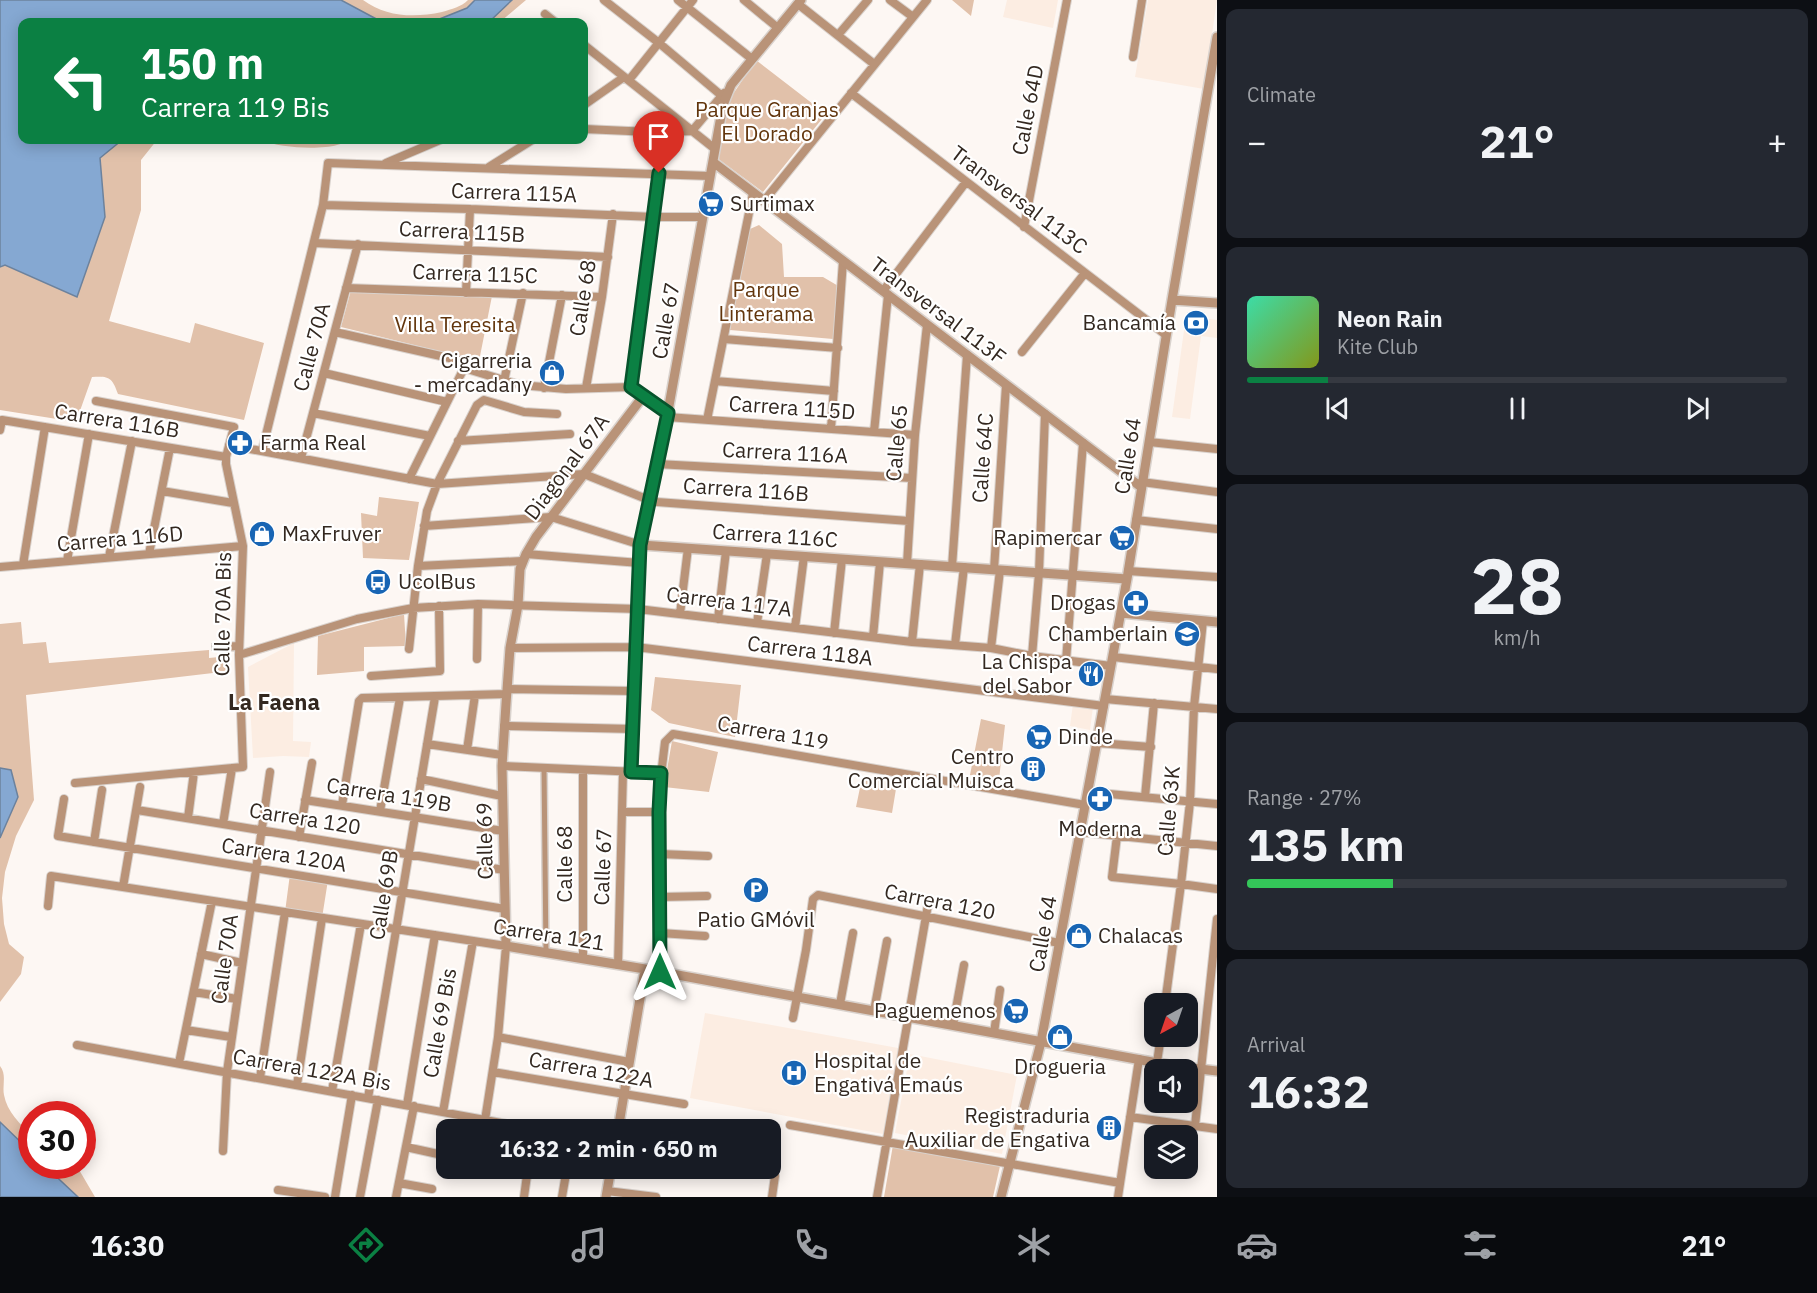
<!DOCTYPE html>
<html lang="en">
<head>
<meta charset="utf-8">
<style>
  :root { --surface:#171b24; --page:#242831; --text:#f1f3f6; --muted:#9ea1a6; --line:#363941; --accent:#0b8043 }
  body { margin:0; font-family:"IBM Plex Sans",sans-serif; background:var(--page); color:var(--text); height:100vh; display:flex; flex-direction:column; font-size:22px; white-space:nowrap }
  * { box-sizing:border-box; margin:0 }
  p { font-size:20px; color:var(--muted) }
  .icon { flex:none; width:33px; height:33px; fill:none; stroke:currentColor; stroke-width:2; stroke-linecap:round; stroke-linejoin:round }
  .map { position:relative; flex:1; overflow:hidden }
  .panel { display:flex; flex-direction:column; gap:9px; padding:9px; background:#0d0f14; width:600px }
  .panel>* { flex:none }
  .guide { position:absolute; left:18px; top:18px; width:570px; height:126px; border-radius:12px; box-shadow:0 3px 15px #0003; background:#0b8043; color:#fff; overflow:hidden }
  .needle { width:39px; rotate:220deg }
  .controls { position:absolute; left:1144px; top:993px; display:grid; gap:12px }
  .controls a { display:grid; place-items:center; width:54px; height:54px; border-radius:12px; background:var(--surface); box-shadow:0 3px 15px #0003; font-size:30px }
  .speed { position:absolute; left:18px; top:1101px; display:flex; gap:12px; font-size:30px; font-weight:700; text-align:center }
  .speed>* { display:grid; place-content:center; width:78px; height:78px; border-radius:50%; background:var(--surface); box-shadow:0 3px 15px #0003; line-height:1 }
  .speed .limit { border:9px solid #d22; background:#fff; color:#111 }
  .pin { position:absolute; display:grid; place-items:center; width:51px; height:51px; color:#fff; margin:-62px -26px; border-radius:50% 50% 50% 0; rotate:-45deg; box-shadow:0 0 6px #0007 }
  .pin .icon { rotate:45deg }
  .me { position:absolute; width:66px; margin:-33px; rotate:0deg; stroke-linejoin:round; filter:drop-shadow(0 0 4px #0008) }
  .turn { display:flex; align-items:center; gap:21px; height:126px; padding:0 24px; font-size:27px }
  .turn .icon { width:78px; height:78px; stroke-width:2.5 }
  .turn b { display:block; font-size:42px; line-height:51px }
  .big { font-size:45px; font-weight:700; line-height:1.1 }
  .panel .card { flex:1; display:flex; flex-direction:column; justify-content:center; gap:9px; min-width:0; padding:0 21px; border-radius:12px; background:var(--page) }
  .panel .dial { align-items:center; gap:0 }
  .dial b { font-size:78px; line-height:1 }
  .song { display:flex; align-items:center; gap:18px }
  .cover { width:72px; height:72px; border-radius:9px; background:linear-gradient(135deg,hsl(160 70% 55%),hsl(70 70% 35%)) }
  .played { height:6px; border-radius:3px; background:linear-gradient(90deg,var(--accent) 15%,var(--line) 15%) }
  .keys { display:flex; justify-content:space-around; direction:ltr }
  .heat { display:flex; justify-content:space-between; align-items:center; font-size:33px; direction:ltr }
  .charge { height:9px; border-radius:4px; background:linear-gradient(90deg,#34c759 27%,var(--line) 0) }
  .trip { position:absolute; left:436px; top:1119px; width:345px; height:60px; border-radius:12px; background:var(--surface); box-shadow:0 3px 15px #0003; font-weight:700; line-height:60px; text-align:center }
  .tabs { display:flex; height:96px; justify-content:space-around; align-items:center; background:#090b0e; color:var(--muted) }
  .tabs .icon { width:42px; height:42px }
  .tabs .selected { color:var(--accent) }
  .tabs b { font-size:27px; color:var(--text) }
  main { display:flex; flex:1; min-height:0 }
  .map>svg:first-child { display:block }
</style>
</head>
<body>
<main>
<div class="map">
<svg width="1217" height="1197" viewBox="0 0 1217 1197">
  <rect width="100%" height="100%" fill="#fdf7f3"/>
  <path fill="#fcede2" d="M1007,0H1058L1053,28L1003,17Z
    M1148,0H1217L1204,89L1135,77Z
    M1186,316L1217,320V338L1201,336L1190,419L1172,417Z
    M294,643L293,741L311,742L309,757L283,756L253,758L248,667Z
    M1073,704L1093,707L1090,730L1070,726Z
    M705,1013L898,1048L883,1134L690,1098Z
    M910,1054L1017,1075L1002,1154L895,1133Z"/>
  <path fill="#e1c1aa" d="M0,0H363C386,17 414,18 442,12C452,9 461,7 468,0H526L500,22H22V140H157L141,160V210L109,321L190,343L195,323L264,343L244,420L118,394C112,377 109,376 92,377L76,422L0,410Z
    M952,0H974L971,16Z
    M756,60L826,114L763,192L717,158L723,139L729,100Z
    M262,140H350C346,141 342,144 337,145C320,150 278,148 262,140Z
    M759,225L782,244L784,277H823L840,287L833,339L730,330L750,229Z
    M351,290L492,296L479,361L341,327Z
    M379,497L419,502L409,560L363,558L361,513L377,516Z
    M404,614L406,646L364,647V671L317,675L318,636Z
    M21,622L23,644L46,642L49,663L209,650V658L229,656L230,671L26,695L34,800L16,836L5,872L2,898L4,924L9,944L24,957L21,974L0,1002V624Z
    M655,677L741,685L735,737L669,723L651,710Z
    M981,719L1005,725L999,780L970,775Z
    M672,741L718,752L709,792L664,787Z
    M862,778L897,783L892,813L856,807Z
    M290,874L328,880L322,918L285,912Z
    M0,1066C7,1075 2,1085 4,1095C7,1112 20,1123 31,1136L32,1166H72L78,1168L95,1197H0Z
    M893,1145L1000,1166L993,1197H884Z"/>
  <path fill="#85a8d2" stroke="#6c829d" stroke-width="1.5" d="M0,0H341L382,22H22V140H122L100,158L105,217L77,297L5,265L0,267Z
    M475,0H512L489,22H432L467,8Z
    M0,768L11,770L18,797L0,838Z
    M0,1122L31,1152L32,1166H45L78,1197H0Z"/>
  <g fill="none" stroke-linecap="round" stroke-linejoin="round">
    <path stroke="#d5cec9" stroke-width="8" stroke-dasharray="8 4" stroke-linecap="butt" d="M211,647H221"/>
    <g stroke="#d9d2cd" stroke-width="8">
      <path id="pedestrian" d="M544,768L546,953"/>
    </g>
    <g stroke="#d9d2cd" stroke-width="10">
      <path id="minor" d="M604,0L659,43L722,96
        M678,0L752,59
        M744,0L778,28
        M890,0L913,17
        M798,4L874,64
        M545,14L555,22
        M838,35L868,0
        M584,45L715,149
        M1133,57L1142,0
        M629,80L693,0
        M851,93L1166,335
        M584,105L624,77
        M584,129L651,132L692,131
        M692,131L724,93
        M386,163L440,140
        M489,167L532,140
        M764,201L927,0
        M323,205L470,209L654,217H703
        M1024,227L1067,0
        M314,243L608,257
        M346,288L602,297
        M883,291L966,182
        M466,293L470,209
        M335,332L467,362L409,479
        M724,339L838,348
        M1022,352L1085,273
        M464,368L520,385L566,389L631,387L644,395
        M324,373L447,402
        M504,381L523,293
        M715,381L834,391
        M631,387L659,173
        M544,388L562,295
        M586,388L602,297L613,214
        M313,413L430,436
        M667,417L915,435
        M707,420L753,193
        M831,429L843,261
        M0,430L2,420L226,457
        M874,432L888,295
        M458,441L570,434
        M1149,442L1217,449
        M229,445L437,484L584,474L649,500L657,502L909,521
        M262,451L323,205L328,163L710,176
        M301,458L358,244
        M657,464L912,478
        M1142,482L1217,492
        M162,491L233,503
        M1136,520L1217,529
        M424,526L551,517L641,545L631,772
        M149,554L170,448
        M526,554L640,563
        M109,557L132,441
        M67,561L89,434
        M907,564L915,435L927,325
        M23,565L45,427
        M418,566L522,561
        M0,567L243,546
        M952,567L967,355
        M994,570L1006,385
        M1128,571L1217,577
        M680,614L688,548
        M718,619L726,551
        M757,623L767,554
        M795,628L804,556
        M834,633L842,559
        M873,637L880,562
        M912,642L920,564
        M955,645L964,567
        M221,647L239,646
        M510,648L636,647L1104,706
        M991,648L1000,570
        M409,649L418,566L427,511L437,484L477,405L484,400L524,412L557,414
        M239,655L357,619L413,608L478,604L638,609L912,642L991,648L1032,656L1111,666
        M1032,656L1039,573L1045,414
        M1113,657L1217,669
        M477,659L478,604
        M1066,661L1083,443
        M371,676L440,671L439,606
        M507,689L634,691
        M1105,699L1217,709
        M504,726L633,729
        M1097,743L1151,747
        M427,744L502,755
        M467,750L475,695
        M502,766L661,773
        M421,779L502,796
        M75,783L243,767L239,655L243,546L226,464V457L234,427L96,401
        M1088,792L1217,804
        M1145,797L1154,703
        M64,799L58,836L505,909
        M305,800L503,831
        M342,805L359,701L362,698L507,694
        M137,810L504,870
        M380,811L400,698
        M623,812H659
        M188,818L194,772
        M223,824L232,768
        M1080,832L1217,846
        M1117,836L1112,877L1181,884L1217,889
        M299,837L312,763
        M94,842L102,790
        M660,854L708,856
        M123,887L140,787
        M660,897L707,896
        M48,906L51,876L506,946L498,1037L485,1120
        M660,933L705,936
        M201,954L242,963
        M583,959V770
        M618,965L623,772
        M660,972V784L665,742L673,734L1085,805
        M194,992L237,999
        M840,1004L853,933
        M1165,1004L1181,884L1190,802L1194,707L1203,621
        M874,1011L887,941
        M793,1018L806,950L813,899L818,895L1059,943
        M953,1025L964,965
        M186,1030L231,1037
        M994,1033L1000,990
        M498,1037L629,1062
        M77,1045L540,1130
        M1157,1062L1161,1036
        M179,1063L212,901
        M493,1072L684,1104
        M260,1078L285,912
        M297,1085L322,918
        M332,1091L361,924
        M368,1098L435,697
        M407,1105L435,935
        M443,1112L473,941
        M1130,1117L1217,1129
        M790,1125L1120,1183
        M1195,1126L1217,919
        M406,1147L447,1156
        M223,1151L227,1072L270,772
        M399,1183L432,1189
        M278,1190L325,1197
        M607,1191L656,1197
        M335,1197L352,1095
        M360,1197L378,1100
        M396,1197L414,1106
        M524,1197L528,1168
        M562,1197L567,1168
        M772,1197L775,1176
        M877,1197L929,899
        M1118,1197L1139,1059"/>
    </g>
    <g stroke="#d9d2cd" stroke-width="12">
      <path id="tertiary" d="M801,0L731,85L723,105L667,417L641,545L1127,579
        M713,162L1141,487
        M1172,300L1217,303
        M668,413L644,395L536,537L526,554L520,569L518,605L510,648L506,704L502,766L506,946L645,969L1174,1066L1217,1071
        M1121,613L1217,622
        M618,1130L645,969
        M606,1197L611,1168
        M1001,1197L1041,1042L1098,736L1127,579L1172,300L1217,37"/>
    </g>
    <use href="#pedestrian" stroke="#b99378" stroke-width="5"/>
    <use href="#minor" stroke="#b99378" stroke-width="8"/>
    <use href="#tertiary" stroke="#b99378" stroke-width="9"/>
  </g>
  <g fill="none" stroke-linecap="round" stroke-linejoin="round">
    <g stroke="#07532c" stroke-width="15">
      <path id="route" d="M659,173L631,387L668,413L640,545L631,772L661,773L659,812L660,972"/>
    </g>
    <use href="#route" stroke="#0b8043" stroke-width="10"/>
  </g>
  <defs>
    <g id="supermarket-disc" transform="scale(1.35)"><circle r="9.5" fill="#1865b4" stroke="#fff"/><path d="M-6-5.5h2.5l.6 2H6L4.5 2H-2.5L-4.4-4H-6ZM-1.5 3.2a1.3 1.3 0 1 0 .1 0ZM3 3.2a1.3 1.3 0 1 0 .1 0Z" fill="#fff"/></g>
    <g id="bank-disc" transform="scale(1.35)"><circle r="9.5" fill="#1865b4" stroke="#fff"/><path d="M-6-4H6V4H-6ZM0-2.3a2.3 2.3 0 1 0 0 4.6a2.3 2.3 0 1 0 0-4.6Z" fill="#fff"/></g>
    <g id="shop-disc" transform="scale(1.35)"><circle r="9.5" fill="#1865b4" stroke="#fff"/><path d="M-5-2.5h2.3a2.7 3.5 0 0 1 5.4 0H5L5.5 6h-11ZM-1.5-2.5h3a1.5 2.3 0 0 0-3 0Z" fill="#fff"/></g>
    <g id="pharmacy-disc" transform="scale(1.35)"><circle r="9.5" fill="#1865b4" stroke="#fff"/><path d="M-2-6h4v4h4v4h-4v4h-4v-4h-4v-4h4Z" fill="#fff"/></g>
    <g id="bus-disc" transform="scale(1.35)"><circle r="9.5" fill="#1865b4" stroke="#fff"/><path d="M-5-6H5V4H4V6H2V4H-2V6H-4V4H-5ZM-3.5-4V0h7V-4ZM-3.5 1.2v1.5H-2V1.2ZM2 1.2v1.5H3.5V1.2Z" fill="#fff"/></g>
    <g id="school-disc" transform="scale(1.35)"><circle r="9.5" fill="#1865b4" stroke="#fff"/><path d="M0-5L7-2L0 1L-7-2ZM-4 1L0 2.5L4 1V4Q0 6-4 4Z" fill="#fff"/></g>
    <g id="restaurant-disc" transform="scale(1.35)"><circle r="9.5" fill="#1865b4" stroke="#fff"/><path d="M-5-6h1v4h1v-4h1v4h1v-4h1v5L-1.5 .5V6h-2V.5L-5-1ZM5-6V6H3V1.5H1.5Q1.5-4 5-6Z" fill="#fff"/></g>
    <g id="building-disc" transform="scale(1.35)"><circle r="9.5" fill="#1865b4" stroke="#fff"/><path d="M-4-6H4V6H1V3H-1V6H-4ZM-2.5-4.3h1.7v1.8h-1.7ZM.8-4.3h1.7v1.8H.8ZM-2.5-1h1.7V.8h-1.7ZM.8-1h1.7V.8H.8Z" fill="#fff"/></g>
    <g id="parking-disc" transform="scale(1.35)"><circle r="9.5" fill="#1865b4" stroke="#fff"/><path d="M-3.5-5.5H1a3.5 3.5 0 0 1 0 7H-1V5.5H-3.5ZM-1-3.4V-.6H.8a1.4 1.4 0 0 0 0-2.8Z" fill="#fff"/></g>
    <g id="hospital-disc" transform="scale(1.35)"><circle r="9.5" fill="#1865b4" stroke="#fff"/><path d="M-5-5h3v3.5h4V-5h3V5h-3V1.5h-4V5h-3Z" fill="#fff"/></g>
  </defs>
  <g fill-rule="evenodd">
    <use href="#supermarket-disc" x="711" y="204"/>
    <use href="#bank-disc" x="1196" y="323"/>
    <use href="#shop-disc" x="552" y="373"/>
    <use href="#pharmacy-disc" x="240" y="443"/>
    <use href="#shop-disc" x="262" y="534"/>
    <use href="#supermarket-disc" x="1122" y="538"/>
    <use href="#bus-disc" x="378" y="582"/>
    <use href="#pharmacy-disc" x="1136" y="603"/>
    <use href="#school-disc" x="1187" y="634"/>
    <use href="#restaurant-disc" x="1091" y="674"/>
    <use href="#supermarket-disc" x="1039" y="737"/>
    <use href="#building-disc" x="1033" y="769"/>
    <use href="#pharmacy-disc" x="1100" y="799"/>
    <use href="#parking-disc" x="756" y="890"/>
    <use href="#shop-disc" x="1079" y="936"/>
    <use href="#supermarket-disc" x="1016" y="1011"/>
    <use href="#shop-disc" x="1060" y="1037"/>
    <use href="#hospital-disc" x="794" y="1073"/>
    <use href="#building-disc" x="1109" y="1128"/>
  </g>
  <g text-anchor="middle" stroke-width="4.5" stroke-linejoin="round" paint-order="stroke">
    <g font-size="21" fill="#62350c" stroke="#fff">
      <text x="767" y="117">Parque Granjas<tspan x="767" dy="24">El Dorado</tspan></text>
      <text x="766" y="297">Parque<tspan x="766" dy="24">Linterama</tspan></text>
      <text x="455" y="332">Villa Teresita</text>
    </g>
    <g font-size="21" fill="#332820" stroke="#fff">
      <text transform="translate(1028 110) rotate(-79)" y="7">Calle 64D</text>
      <text transform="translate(514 193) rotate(2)" y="7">Carrera 115A</text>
      <text transform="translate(1019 200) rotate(37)" y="7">Transversal 113C</text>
      <text transform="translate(462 232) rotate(3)" y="7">Carrera 115B</text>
      <text transform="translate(475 274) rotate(2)" y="7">Carrera 115C</text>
      <text transform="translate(583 298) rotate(-81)" y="7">Calle 68</text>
      <text transform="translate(938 311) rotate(37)" y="7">Transversal 113F</text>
      <text transform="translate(666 321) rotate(-80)" y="7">Calle 67</text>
      <text transform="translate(312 347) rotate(-75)" y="7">Calle 70A</text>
      <text transform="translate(792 408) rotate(4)" y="7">Carrera 115D</text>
      <text transform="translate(117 421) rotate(9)" y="7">Carrera 116B</text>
      <text transform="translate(897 443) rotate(-85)" y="7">Calle 65</text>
      <text transform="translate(785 453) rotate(3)" y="7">Carrera 116A</text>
      <text transform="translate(1128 456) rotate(-81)" y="7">Calle 64</text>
      <text transform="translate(983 458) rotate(-86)" y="7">Calle 64C</text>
      <text transform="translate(567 467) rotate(-53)" y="7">Diagonal 67A</text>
      <text transform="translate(746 490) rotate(4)" y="7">Carrera 116B</text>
      <text transform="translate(775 536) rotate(4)" y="7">Carrera 116C</text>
      <text transform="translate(120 539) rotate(-5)" y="7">Carrera 116D</text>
      <text transform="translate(729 602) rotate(7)" y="7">Carrera 117A</text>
      <text transform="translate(223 614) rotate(-89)" y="7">Calle 70A Bis</text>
      <text transform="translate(810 651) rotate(7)" y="7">Carrera 118A</text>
      <text transform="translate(773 733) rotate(10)" y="7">Carrera 119</text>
      <text transform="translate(389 795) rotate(9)" y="7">Carrera 119B</text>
      <text transform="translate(1169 811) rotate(-85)" y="7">Calle 63K</text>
      <text transform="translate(305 819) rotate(9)" y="7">Carrera 120</text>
      <text transform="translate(485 841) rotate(-91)" y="7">Calle 69</text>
      <text transform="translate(284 855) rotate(9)" y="7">Carrera 120A</text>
      <text transform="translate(565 864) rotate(-90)" y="7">Calle 68</text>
      <text transform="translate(603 867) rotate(-88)" y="7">Calle 67</text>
      <text transform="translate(384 895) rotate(-81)" y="7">Calle 69B</text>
      <text transform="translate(940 902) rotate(11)" y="7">Carrera 120</text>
      <text transform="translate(1043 934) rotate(-80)" y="7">Calle 64</text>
      <text transform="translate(549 935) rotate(9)" y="7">Carrera 121</text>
      <text transform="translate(225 959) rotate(-82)" y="7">Calle 70A</text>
      <text transform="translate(440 1023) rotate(-80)" y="7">Calle 69 Bis</text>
      <text transform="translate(312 1070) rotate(10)" y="7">Carrera 122A Bis</text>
      <text transform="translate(591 1070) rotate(10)" y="7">Carrera 122A</text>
    </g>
    <g font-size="21" fill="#332820" stroke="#fff" text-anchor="end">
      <text x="730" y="211" text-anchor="start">Surtimax</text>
      <text x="1176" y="330">Bancamía</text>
      <text x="532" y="368">Cigarreria<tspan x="532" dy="24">- mercadany</tspan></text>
      <text x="260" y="450" text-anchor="start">Farma Real</text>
      <text x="282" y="541" text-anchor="start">MaxFruver</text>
      <text x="1102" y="545">Rapimercar</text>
      <text x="398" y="589" text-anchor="start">UcolBus</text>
      <text x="1116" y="610">Drogas</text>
      <text x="1168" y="641">Chamberlain</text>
      <text x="1072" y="669">La Chispa<tspan x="1072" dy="24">del Sabor</tspan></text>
      <text x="1058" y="744" text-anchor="start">Dinde</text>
      <text x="1014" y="764">Centro<tspan x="1014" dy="24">Comercial Muisca</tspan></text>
      <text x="1100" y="836" text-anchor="middle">Moderna</text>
      <text x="756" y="927" text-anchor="middle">Patio GMóvil</text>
      <text x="1098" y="943" text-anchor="start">Chalacas</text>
      <text x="996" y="1018">Paguemenos</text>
      <text x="814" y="1068" text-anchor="start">Hospital de<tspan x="814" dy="24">Engativá Emaús</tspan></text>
      <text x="1060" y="1074" text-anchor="middle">Drogueria</text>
      <text x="1090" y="1123">Registraduria<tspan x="1090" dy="24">Auxiliar de Engativa</tspan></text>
    </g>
    <g font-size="22" font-weight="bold" fill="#332820" stroke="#fff">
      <text x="274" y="710">La Faena</text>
    </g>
  </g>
</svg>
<div class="controls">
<a><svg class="needle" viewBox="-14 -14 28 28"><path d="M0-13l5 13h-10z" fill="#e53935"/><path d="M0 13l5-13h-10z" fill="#9ea1a6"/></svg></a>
<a><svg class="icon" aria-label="sound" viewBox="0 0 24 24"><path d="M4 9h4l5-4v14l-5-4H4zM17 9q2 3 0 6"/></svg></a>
<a><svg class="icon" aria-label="layers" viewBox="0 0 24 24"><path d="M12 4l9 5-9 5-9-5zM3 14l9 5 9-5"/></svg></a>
</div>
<div class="speed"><div class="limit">30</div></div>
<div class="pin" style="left:659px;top:173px;background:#d93025"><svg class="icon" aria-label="arrive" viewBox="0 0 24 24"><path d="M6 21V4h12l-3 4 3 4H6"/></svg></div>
<svg class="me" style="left:660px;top:972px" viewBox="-20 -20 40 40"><path d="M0-17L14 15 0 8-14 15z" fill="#0b8043" stroke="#fff" stroke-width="4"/></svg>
<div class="trip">16:32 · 2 min · 650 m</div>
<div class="guide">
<div class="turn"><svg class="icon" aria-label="left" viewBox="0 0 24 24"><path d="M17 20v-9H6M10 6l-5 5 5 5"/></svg><div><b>150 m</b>Carrera 119 Bis</div></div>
</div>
</div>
<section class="panel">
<div class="card"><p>Climate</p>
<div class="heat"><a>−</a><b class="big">21°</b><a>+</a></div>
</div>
<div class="card">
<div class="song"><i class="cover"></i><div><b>Neon Rain</b><p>Kite Club</p></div></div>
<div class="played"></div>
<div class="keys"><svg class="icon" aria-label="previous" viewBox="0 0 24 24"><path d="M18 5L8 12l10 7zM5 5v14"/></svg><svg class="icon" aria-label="pause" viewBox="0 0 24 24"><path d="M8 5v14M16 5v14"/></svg><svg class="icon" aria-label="next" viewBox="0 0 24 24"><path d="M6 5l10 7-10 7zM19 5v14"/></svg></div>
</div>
<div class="card dial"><b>28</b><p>km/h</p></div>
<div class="card"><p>Range · 27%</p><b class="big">135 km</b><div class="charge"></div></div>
<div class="card"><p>Arrival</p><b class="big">16:32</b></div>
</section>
</main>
<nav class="tabs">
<b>16:30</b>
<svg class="icon selected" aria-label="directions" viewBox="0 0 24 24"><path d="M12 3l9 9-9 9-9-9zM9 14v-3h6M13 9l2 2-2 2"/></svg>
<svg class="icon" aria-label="music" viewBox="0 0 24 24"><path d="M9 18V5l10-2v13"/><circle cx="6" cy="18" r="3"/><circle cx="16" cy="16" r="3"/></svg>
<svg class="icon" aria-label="phone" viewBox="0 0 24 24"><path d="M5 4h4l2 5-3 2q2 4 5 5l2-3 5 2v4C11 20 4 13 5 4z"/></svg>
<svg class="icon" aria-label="climate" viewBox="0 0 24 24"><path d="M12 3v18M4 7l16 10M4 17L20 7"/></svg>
<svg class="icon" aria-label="car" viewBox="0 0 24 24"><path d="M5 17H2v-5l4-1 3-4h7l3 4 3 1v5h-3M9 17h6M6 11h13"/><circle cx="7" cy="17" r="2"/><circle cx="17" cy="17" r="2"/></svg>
<svg class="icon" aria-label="filters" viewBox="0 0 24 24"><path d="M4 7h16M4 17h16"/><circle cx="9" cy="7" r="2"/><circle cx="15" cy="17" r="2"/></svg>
<b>21°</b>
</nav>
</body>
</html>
